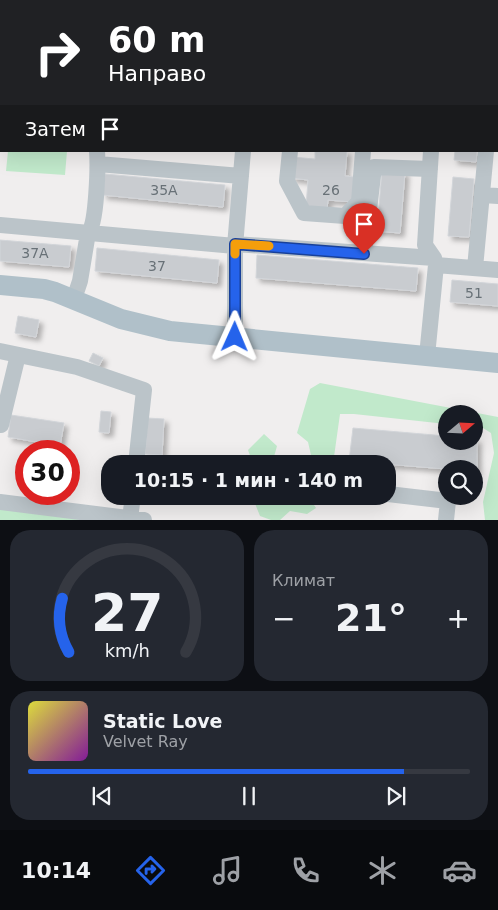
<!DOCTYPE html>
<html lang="ru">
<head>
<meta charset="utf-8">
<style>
  :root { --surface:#171b24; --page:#242831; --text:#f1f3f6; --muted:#9ea1a6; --line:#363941; --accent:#2563eb }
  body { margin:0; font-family:"DejaVu Sans",sans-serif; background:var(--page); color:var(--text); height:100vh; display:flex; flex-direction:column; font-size:19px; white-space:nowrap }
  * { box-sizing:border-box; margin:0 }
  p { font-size:16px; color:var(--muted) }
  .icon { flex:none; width:28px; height:28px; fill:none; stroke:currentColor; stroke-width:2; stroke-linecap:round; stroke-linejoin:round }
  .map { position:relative; height:520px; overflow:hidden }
  .sheet { display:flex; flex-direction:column; gap:10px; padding:10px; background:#0d0f14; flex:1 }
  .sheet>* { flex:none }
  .hud { position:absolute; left:0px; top:0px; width:499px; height:152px; box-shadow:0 5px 20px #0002; background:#202124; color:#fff; overflow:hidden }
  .needle { width:32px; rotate:71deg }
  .buttons { position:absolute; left:438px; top:405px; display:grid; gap:10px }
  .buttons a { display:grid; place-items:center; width:45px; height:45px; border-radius:50%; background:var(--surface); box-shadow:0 5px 20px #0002; font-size:25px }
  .speed { position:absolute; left:15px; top:440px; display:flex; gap:10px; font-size:25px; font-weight:700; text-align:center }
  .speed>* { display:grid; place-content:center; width:65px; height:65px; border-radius:50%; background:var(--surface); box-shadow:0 5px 20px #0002; line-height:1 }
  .speed .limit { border:8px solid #d22; background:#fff; color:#111 }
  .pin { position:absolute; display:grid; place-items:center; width:42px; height:42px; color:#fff; margin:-51px -21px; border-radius:50% 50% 50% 0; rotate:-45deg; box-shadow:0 0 5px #0007 }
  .pin .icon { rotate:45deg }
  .me { position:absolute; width:55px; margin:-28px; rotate:1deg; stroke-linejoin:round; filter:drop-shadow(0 0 4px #0008) }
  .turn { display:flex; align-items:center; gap:18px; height:105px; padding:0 25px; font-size:22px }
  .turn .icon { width:65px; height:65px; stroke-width:2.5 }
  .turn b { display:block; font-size:35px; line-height:42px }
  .then { display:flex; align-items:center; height:48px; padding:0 25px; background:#0003; gap:10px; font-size:19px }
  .big { font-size:38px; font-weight:800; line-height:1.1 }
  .sheet .tile { flex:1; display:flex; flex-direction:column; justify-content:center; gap:8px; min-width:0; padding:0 18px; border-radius:20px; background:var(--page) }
  .sheet .dial { align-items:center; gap:0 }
  .dial svg { height:130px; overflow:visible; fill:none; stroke:var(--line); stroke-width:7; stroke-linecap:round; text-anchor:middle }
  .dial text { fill:var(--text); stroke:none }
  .song { display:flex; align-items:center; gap:15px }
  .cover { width:60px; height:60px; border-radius:8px; background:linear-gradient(135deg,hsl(60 70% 55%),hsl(290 70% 35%)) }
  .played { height:5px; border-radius:2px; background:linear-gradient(90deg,var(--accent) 85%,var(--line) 85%) }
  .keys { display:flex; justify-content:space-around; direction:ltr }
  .heat { display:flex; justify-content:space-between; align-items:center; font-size:28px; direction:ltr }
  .sheet .tiles { flex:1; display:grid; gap:10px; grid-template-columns:1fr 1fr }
  .tile:last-child { grid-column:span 2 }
  .trip { position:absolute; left:101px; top:455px; width:295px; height:50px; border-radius:20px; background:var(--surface); box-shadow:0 5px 20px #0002; font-weight:800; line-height:50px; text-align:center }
  .dock { display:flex; height:80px; justify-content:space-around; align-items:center; background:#090b0e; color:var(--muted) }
  .dock .icon { width:35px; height:35px }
  .dock .active { color:var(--accent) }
  .dock b { font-size:22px; color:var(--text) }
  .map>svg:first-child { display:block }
</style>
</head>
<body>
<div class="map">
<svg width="498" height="520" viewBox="0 0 498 520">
  <defs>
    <filter id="shadow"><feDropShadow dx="4" dy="4" stdDeviation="2.5" flood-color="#0004"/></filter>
  </defs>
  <rect width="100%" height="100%" fill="#f0eeee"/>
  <path fill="#c1e9cb" d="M8,151H67L65,175L6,171Z
    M320,383L498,417V520H485L483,502L494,453L491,433L483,428L474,427V414H446V424L354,414H340L333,464H313L308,442L297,433L310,389Z
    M264,434L277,446L272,464H253L248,450Z
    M252,496H308L316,508L307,514L290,511L280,520H271L260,516Z
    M0,509L85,520H0Z"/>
  <path fill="#c9ccd0" stroke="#d2d5d9" filter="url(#shadow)" d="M315,151H347L345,176L354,177L353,202L328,200L327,209L306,207L308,180L291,178L292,157L315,159Z
    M455,151H477L476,162L454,160Z
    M382,170L405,172L400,233L377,231Z
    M105,174L225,185L223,207L103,195Z
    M453,177L474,179L469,237L448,236Z
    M0,240L71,246L69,267L0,261Z
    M97,248L219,260L217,283L95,271Z
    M257,255L418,268L416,291L256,278Z
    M452,280L498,284V306L450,302Z
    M18,316L39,320L36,337L15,333Z
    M93,353L103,358L99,366L89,361Z
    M101,411L111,412L109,433L99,432Z
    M11,415L64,423L60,446L8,437Z
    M148,418L164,419L162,455L145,454Z
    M353,428L446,436V441H474V439H477V472L474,471V469H446L349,461Z"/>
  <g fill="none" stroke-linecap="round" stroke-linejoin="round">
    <path stroke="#bbc4c9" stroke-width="16" d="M51,0L52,1
      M145,1V0
      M255,1V0
      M438,1V0
      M0,62H1
      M290,151L287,181L304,213L345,216L359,202L363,151
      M98,164L241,176
      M482,195L498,196
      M0,225L235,246
      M235,244L434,258
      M364,253L374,167L430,169
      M436,265L498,270
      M475,268L486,151
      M77,290L80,281L88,233C97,224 98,165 97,151
      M235,337V246L243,151
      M0,351L77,367L144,390L136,464
      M427,356L436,265L434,258L425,245L431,151
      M1,425L18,355
      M388,494L448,501L446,520
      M0,502L144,520
      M130,518L133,496"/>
    <path stroke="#b0c0c9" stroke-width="20" d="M0,285L44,289L55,292L121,319L170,331L498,363"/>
  </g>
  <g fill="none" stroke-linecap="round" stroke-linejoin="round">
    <g stroke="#184099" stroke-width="12">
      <path id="route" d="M235,337V244L364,254"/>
    </g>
    <use href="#route" stroke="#2563eb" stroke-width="9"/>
    <path stroke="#f59e0b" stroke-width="9" d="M235,254V244L269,246"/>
  </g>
  <g text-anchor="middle" stroke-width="4" stroke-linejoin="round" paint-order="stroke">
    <g font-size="14" fill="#687177">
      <text x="164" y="195">35А</text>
      <text x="331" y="195">26</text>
      <text x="35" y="258">37А</text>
      <text x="157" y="271">37</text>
      <text x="474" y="298">51</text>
    </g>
  </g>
</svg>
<div class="buttons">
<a><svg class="needle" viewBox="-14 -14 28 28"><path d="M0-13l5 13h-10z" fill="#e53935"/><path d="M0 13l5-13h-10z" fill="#9ea1a6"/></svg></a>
<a><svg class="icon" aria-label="search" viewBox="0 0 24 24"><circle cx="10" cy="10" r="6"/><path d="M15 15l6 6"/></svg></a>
</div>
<div class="speed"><div class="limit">30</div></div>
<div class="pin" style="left:364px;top:254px;background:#d93025"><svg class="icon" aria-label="arrive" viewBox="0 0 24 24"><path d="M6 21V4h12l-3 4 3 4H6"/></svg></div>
<svg class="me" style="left:235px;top:337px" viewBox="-20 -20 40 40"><path d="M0-17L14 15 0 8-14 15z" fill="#2563eb" stroke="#fff" stroke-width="4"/></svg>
<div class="trip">10:15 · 1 мин · 140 m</div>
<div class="hud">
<div class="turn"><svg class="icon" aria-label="right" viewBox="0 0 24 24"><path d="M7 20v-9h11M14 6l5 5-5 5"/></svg><div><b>60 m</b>Направо</div></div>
<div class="then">Затем<svg class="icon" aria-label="arrive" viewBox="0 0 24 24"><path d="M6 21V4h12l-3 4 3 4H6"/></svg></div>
</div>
</div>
<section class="sheet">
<div class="tiles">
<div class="tile dial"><svg viewBox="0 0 100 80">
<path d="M14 69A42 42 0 1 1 86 69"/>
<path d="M14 69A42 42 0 0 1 10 36" stroke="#2563eb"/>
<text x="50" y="56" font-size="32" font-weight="700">27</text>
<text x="50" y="72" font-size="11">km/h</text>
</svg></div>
<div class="tile"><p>Климат</p>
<div class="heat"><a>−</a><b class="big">21°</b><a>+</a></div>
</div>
<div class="tile">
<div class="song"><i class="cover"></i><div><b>Static Love</b><p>Velvet Ray</p></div></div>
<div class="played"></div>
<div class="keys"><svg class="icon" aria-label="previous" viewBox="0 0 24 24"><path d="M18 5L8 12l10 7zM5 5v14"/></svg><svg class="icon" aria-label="pause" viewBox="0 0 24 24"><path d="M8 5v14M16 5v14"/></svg><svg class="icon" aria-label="next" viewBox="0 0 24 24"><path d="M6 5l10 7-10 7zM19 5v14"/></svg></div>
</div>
</div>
</section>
<nav class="dock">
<b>10:14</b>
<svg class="icon active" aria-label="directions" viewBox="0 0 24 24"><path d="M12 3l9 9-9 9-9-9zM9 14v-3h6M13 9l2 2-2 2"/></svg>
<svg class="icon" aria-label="music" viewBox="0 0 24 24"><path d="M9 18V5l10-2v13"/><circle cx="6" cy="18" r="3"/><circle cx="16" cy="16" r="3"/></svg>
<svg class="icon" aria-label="phone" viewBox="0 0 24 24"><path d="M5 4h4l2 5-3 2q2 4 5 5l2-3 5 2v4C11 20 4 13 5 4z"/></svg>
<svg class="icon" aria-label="climate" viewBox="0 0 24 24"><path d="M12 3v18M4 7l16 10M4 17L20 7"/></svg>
<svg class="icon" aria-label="car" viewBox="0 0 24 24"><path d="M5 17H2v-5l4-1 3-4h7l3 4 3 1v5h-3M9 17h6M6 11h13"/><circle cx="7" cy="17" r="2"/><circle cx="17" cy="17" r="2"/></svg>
</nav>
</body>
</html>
